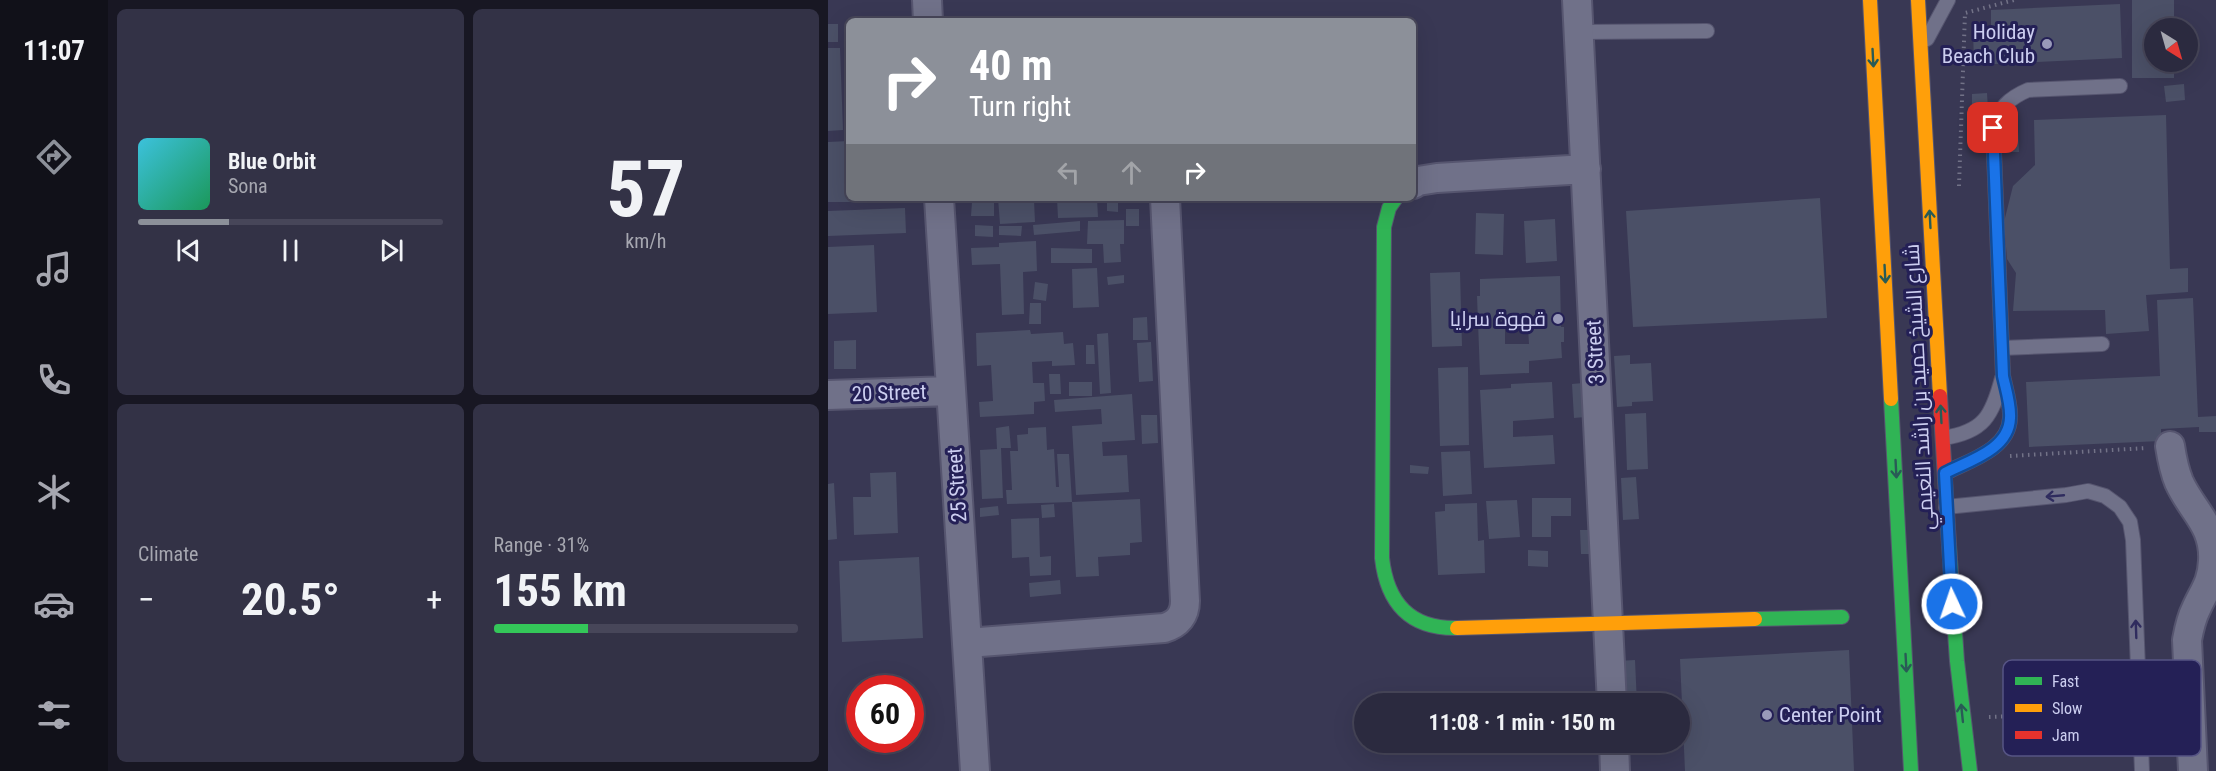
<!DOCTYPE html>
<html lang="en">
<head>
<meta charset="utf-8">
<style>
  :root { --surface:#2b2a3f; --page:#333246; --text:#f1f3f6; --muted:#a6a7b0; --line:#474659; --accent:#8c9099 }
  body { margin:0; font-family:"Roboto Condensed",Cairo,sans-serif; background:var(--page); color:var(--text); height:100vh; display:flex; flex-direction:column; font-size:22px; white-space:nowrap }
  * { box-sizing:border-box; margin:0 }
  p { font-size:20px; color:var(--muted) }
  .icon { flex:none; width:33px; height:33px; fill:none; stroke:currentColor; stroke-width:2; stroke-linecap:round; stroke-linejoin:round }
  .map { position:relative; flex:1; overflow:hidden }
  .side { display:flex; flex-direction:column; gap:9px; padding:9px; background:#181723; width:720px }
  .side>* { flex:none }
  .top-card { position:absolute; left:18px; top:18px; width:570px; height:183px; border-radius:9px; box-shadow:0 6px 24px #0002,0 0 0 2px var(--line); background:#8c9099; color:#fff; overflow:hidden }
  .needle { width:39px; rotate:143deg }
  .fabs { position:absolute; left:1316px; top:18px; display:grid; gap:12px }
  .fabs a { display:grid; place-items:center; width:54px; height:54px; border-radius:50%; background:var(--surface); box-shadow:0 6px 24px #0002,0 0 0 2px var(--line); font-size:30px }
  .speed { position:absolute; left:18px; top:675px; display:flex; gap:12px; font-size:30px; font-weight:700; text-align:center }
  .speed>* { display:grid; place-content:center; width:78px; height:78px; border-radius:50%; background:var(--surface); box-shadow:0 6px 24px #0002,0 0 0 2px var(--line); line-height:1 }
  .speed .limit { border:9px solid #d22; background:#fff; color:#111 }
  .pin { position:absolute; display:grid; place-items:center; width:51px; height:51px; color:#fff; margin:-26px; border-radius:12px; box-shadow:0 3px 9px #0006 }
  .me { position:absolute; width:66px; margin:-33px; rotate:357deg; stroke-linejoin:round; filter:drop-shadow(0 0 4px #0008) }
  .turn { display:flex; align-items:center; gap:21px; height:126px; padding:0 24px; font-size:27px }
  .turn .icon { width:78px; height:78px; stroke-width:2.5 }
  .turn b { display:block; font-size:42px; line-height:51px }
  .lanes { display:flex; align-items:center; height:57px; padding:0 24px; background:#0003; justify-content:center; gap:30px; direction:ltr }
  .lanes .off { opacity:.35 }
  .big { font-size:45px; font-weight:700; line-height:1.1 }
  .side .widget { flex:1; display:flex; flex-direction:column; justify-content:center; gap:9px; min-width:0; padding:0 21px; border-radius:9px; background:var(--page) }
  .side .dial { align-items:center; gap:0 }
  .dial b { font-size:78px; line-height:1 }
  .song { display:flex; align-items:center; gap:18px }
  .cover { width:72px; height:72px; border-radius:9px; background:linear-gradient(135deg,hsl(190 70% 55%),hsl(150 70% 35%)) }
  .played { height:6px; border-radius:3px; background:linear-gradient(90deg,var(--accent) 30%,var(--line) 30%) }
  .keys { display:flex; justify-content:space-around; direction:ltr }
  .heat { display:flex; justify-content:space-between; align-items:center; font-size:33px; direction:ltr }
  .charge { height:9px; border-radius:4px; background:linear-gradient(90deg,#34c759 31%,var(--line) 0) }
  .side .tiles { flex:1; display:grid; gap:9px; grid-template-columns:repeat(2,1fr) }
  .trip { position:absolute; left:526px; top:693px; width:336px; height:60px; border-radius:30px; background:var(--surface); box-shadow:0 6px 24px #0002,0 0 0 2px var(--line); font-weight:700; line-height:60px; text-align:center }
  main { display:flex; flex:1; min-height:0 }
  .tab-bar { display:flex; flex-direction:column; width:108px; justify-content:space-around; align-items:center; background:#111119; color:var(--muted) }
  .tab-bar .icon { width:42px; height:42px }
  .tab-bar .on { color:var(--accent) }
  .tab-bar b { font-size:27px; color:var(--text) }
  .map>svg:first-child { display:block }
</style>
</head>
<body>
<main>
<nav class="tab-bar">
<b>11:07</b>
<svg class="icon on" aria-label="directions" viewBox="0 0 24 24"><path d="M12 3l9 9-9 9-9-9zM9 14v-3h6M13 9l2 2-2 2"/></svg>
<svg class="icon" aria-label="music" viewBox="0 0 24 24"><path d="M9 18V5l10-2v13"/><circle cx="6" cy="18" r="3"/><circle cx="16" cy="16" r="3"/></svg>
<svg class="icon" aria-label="phone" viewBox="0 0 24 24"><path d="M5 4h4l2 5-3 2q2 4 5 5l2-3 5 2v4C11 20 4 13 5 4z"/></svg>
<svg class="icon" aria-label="climate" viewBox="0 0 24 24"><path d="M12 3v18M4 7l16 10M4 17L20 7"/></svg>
<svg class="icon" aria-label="car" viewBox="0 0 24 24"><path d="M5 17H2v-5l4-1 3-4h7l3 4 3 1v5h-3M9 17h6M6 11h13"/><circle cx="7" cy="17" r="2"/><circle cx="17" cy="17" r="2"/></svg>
<svg class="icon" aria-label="filters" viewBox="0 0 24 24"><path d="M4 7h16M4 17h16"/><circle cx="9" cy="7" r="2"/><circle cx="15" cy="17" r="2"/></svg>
</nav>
<section class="side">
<div class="tiles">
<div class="widget">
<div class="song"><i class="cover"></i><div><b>Blue Orbit</b><p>Sona</p></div></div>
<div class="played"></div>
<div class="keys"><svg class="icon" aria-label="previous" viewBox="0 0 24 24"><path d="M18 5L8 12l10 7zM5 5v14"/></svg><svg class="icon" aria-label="pause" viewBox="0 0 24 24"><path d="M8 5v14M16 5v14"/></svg><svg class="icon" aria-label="next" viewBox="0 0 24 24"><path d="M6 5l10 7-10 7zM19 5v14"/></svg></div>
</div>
<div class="widget dial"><b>57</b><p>km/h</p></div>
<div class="widget"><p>Climate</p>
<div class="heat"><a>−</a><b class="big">20.5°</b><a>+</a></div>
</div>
<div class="widget"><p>Range · 31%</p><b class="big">155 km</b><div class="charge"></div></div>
</div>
</section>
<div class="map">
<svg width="1388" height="771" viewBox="0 0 1388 771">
  <rect width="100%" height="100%" fill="#393854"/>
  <path fill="#4b5067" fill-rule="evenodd" d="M1304,0H1346V28H1326V62H1346V78H1304Z
    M1292,4L1294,58L1146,65L1145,29L1163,28V10Z
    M0,24H10V42H0Z
    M0,48H12L15,130L0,131Z
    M1356,84L1357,100L1338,102L1336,86Z
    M1159,93L1160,109L1144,110V94Z
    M1338,115L1342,269L1360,268V292L1318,295L1321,331L1278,334L1277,310L1185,311L1188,273L1179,259L1176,222L1185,186L1207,165L1206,120Z
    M1179,131H1190L1191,152H1180Z
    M21,141V198H37V202H0V142Z
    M170,198L206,200L207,222L172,224Z
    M229,198H269L270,217L230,218Z
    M992,198L999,318L805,327L798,211Z
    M279,200L290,201V212L279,211Z
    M144,202H166V216H143Z
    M77,208L78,233L0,236V211Z
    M298,209H311V226H298Z
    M648,213L676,214L675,255L647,254Z
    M727,219L729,261L698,263L696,221Z
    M296,220V244H292L293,262L276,263L275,244H259L260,221Z
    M252,221V231L206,235L205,225Z
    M147,225L165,226V237L147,236Z
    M171,226H194L193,236L171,235Z
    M208,241L209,271L195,272L196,314L174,315L172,264L144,265L143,248L171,247V243Z
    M46,245L49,312L0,314V247Z
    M223,248L264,249V263H223Z
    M269,268L271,307L245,308L244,269Z
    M632,272L634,346L604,347L602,273Z
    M296,275V283L280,285L279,277Z
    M732,276L733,327H736V342H733L734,358L701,361V373L652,375L649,296H652V279ZM700,328L701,344H677V329Z
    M207,282L220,284L218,301L205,299Z
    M1365,298L1370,417L1388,416V432H1371V427L1333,429V441L1201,447L1198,382L1332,376L1329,300Z
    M202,303H213V324H201Z
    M319,317L320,340H305V318Z
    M202,330L203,334L235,332L236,344L245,343L247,365L224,366V361L204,362L205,383H216L217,401L206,402V414L152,417L151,402L165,401L163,365L149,366L148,333Z
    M280,333L283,393L272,394L269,334Z
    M28,340V369H6V341Z
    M323,342L325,381L311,382L309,343Z
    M258,345H266L267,364H258Z
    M802,355V364L823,363L825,401L804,402V406L789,407L786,356Z
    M640,367L641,445L612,446L610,368Z
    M221,374H232L233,394H222Z
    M241,382H264V396H241Z
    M724,382L726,418L685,421V437L725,435L727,464L656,468L652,390L683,388V384Z
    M755,383L757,417L746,418L744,384Z
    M304,394L307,440L274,442L275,456L299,455L301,492L248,495L244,426L274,424L273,409L227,412L226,400Z
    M818,413L820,469L799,470L797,414Z
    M313,415H329L330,443L314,444Z
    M181,426L183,448H173L175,498L154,499L152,450L169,449L168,428Z
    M218,427L219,450L226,449L228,487H231L229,454H241L244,502L179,504L178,490H184L182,451H190L189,435L200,434V428Z
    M642,451L644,494L615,496L613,452Z
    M582,465L601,467L600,474L582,473Z
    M68,472L70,533L26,535L25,497H43L42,473Z
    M808,477L811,519L795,520L793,478Z
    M6,483L9,539L0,540V484Z
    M704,498H743V516H723V537H704Z
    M312,499L314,542L302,543V555L270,557L271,576L248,577L244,502Z
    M689,500L692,537L661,539L658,501Z
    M649,503L650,541L656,540L657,573L610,575L607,512L617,511V504Z
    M226,504L227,517L214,518L213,505Z
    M170,506L171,515L152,517V508Z
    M211,518L212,557L223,556V575L202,576L201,557L184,558L183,519Z
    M752,530H762L763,554H753Z
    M700,550L720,551V567L700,566Z
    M91,557L95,638L14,642L11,561Z
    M232,580L233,594L202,597L201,583Z
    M1021,650L1026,771H857L852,659Z
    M807,660L809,704H793L790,661Z"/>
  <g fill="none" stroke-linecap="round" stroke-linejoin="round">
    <g stroke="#56556f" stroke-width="16">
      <path id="lane" d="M751,32L879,31
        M1099,39L1120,0
        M1174,348L1274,344
        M1115,438C1156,432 1164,416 1174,378
        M1117,473C1140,461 1181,450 1182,418C1183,405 1178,390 1175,376L1165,128C1171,108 1181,98 1200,90L1292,86
        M1118,507L1238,495L1260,491L1277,496L1292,507L1302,522L1305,540L1314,771"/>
    </g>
    <g stroke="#56556f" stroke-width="32">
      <path id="street" d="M99,0L100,21
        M749,0L784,704
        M585,184L590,181L609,178L758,169
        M111,198L147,771
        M0,395L123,391
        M1342,446C1344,459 1346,470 1351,482C1364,511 1387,525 1385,561C1384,583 1376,591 1368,609C1363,619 1361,629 1359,640L1365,771
        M139,643L336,628C350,624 357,615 357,601L337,198
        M786,742L787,771"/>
    </g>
    <g stroke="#56556f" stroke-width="16">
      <path id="fast" d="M568,198L561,208L556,227L554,558C559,603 582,629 629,628
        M1063,399L1083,771
        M1121,545L1129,661L1142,771
        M927,619L1014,617"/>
    </g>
    <g stroke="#56556f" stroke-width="16">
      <path id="slow" d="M1042,0L1063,399
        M1090,0L1112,396
        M629,628L927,619"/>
    </g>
    <g stroke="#56556f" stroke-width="16">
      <path id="jam" d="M1112,396L1121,545"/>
    </g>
    <path stroke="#727287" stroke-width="4" stroke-dasharray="1.5 4.5" stroke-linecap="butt" d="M1131,186L1137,13L1186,0
      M1182,456L1319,448
      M1161,717L1295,712"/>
    <use href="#lane" stroke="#707189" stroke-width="14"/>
    <use href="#street" stroke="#707189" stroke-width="28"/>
    <use href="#fast" stroke="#30b455" stroke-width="14"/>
    <use href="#slow" stroke="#ff9f0a" stroke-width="14"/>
    <use href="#jam" stroke="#e5322d" stroke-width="14"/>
  </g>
  <defs><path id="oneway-shaft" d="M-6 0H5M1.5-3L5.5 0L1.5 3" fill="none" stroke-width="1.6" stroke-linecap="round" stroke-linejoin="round" transform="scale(1.5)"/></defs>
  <g stroke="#295b56">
    <use href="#oneway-shaft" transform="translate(1045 58) rotate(87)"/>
    <use href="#oneway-shaft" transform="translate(1102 219) rotate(-93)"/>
    <use href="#oneway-shaft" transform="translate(1057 274) rotate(87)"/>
    <use href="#oneway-shaft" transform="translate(1113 414) rotate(-93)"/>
    <use href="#oneway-shaft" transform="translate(1068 469) rotate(87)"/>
    <use href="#oneway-shaft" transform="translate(1078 663) rotate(87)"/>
    <use href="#oneway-shaft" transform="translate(1134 713) rotate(-96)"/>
  </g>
  <g stroke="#2f2c5e">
    <use href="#oneway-shaft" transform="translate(1227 496) rotate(175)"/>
    <use href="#oneway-shaft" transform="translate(1308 629) rotate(-92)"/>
  </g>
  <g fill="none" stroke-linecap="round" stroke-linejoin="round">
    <g stroke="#114b97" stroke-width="15">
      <path id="route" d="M1124,604L1117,473C1140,461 1181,450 1182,418C1183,405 1178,390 1175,376L1165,128"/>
    </g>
    <use href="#route" stroke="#1a73e8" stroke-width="10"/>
  </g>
  <g fill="#999ab9" stroke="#242056" stroke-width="2">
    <circle cx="1219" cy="44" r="6"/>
    <circle cx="730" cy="319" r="6"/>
    <circle cx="939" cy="715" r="6"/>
  </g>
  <g text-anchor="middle" stroke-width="6" stroke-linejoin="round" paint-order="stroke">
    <g font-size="21" fill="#cccef0" stroke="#242056" text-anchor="end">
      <text x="1207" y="39">Holiday<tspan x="1207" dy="24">Beach Club</tspan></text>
      <text x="718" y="326">قهوة سرايا</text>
      <text x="951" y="722" text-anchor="start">Center Point</text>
    </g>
    <g font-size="21" fill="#cccef0" stroke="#242056">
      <text transform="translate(767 352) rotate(-93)" y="7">3 Street</text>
      <text transform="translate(1091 387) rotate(-93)" y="7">شارع الشيخ حميد بن راشد النعيمي</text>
      <text transform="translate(61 393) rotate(-2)" y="7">20 Street</text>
      <text transform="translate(129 485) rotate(-94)" y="7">25 Street</text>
    </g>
  </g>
  <rect x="1175" y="660" width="198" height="96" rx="9" fill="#242056" stroke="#565484" stroke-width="1.5"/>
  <rect x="1187" y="677" width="27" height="8" fill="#30b455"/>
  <rect x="1187" y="704" width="27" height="8" fill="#ff9f0a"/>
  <rect x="1187" y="731" width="27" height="8" fill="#e5322d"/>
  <g font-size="16" fill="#cccef0">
    <text x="1224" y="687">Fast</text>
    <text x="1224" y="714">Slow</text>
    <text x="1224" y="741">Jam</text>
  </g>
</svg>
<div class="fabs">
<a><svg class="needle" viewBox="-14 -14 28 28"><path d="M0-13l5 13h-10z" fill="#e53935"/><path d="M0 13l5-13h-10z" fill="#a6a7b0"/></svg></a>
</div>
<div class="speed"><div class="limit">60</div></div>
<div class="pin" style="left:1165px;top:128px;background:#d93025"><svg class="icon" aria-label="arrive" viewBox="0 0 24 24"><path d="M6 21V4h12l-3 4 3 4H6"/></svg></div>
<svg class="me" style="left:1124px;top:604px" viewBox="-20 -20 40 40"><circle r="17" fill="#1a73e8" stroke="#fff" stroke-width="3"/><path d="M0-11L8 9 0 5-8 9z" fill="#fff"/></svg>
<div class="trip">11:08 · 1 min · 150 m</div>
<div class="top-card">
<div class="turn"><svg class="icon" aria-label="right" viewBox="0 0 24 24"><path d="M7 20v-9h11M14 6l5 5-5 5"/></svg><div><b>40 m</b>Turn right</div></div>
<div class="lanes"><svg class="icon off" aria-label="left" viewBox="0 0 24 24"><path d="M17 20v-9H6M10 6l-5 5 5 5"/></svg><svg class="icon off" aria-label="ahead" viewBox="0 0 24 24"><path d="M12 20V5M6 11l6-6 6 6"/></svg><svg class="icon" aria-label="right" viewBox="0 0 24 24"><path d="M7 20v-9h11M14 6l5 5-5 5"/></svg></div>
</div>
</div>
</main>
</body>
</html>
